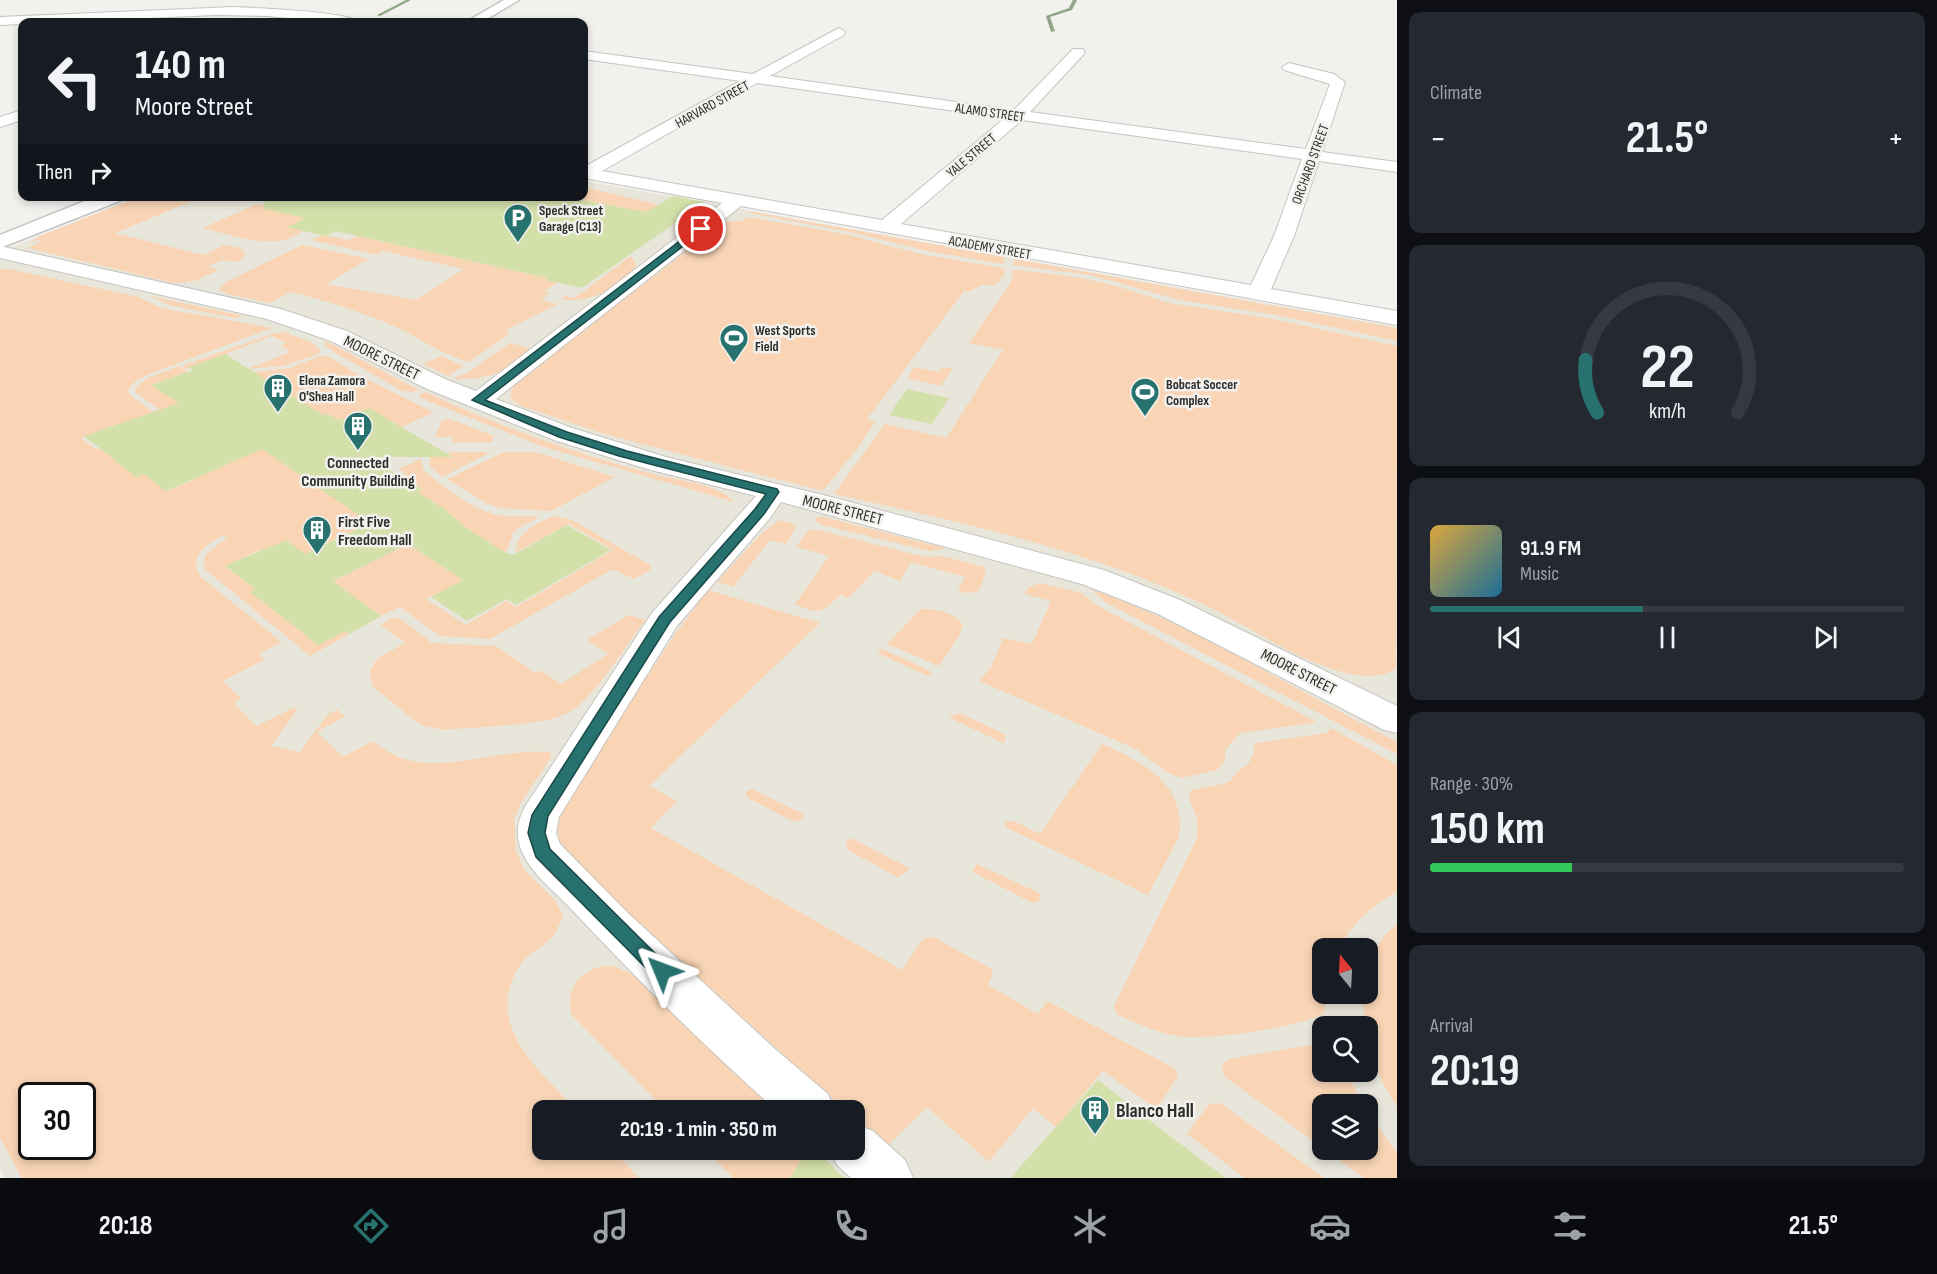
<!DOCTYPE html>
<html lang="en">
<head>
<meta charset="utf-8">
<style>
  :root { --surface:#171b24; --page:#242831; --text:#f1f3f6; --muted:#9ea1a6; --line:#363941; --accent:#27716e }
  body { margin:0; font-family:"Sofia Sans Condensed",sans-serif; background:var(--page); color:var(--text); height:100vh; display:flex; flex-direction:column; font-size:22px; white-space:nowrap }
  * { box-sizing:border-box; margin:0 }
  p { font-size:20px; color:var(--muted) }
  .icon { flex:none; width:33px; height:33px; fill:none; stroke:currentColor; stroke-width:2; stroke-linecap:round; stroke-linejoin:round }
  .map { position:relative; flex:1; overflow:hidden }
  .side { display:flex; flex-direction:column; gap:12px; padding:12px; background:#0d0f14; width:540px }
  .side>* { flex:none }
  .top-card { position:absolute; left:18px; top:18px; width:570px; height:183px; border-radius:12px; box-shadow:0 3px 9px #0003; background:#171b24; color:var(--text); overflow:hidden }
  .needle { width:39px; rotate:342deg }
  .buttons { position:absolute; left:1312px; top:938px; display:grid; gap:12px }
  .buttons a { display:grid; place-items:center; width:66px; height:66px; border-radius:12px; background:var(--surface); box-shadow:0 3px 9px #0003; font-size:30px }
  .speed { position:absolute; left:18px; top:1082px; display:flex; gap:12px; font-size:30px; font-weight:700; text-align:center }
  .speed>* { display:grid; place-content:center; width:78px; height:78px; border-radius:50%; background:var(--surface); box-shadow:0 3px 9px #0003; line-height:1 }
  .speed .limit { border:3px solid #111; border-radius:9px; background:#fff; color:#111 }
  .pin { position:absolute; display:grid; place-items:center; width:51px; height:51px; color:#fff; margin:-26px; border:3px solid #fff; border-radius:50%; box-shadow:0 2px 6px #0007 }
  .me { position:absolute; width:66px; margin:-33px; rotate:314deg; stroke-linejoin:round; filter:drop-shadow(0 0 4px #0008) }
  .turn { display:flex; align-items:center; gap:21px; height:126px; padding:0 18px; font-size:27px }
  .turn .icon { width:78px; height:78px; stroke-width:2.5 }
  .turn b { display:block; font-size:42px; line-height:51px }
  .then { display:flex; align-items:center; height:57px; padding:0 18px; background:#0003; gap:12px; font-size:22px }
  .big { font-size:45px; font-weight:700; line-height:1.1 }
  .side .tile { flex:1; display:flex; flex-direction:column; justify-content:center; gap:9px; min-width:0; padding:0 21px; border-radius:12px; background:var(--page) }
  .side .dial { align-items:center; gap:0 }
  .dial svg { height:156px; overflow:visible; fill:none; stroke:var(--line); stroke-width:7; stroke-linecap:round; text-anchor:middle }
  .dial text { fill:var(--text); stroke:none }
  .song { display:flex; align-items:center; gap:18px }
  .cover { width:72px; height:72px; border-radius:9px; background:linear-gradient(135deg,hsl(40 70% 55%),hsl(200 70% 35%)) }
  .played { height:6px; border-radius:3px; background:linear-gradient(90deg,var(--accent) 45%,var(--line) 45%) }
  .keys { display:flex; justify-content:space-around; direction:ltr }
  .heat { display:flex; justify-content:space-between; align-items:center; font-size:33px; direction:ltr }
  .charge { height:9px; border-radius:4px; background:linear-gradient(90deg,#34c759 30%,var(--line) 0) }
  .trip { position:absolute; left:532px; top:1100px; width:333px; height:60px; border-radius:12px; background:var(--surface); box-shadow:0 3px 9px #0003; font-weight:700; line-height:60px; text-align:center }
  .tabs { display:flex; height:96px; justify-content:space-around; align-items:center; background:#090b0e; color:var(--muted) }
  .tabs .icon { width:42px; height:42px }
  .tabs .current { color:var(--accent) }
  .tabs b { font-size:27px; color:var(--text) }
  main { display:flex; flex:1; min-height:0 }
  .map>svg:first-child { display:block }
</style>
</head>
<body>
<main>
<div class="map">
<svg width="1397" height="1178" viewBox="0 0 1397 1178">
  <rect width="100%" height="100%" fill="#f2f1ed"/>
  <path fill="#e8e6da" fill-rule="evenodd" d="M584,181L1397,327V1178H5L0,1169V252L136,197L584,196ZM1323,948H1368V993H1323ZM1323,1026H1368V1071H1323ZM32,1095H82V1146H32ZM1323,1104H1368V1149H1323ZM543,1110H855V1149H543Z"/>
  <path fill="#f9d5b6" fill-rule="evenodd" d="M584,187L664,206L646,212L561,197L584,196Z
    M202,197L115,233L203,255L225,245L240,248L245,253L243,258L236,262L223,260L208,266L219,270L195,281L174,283L28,248L43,241L38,240L30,243L38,237L138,197Z
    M331,202C321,213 310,227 298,234C271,251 229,234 202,228L257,204L271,207Z
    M744,212H754L1005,257L1003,264L996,263L927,251L850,232Z
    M748,217L844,234L921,254L1002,268L1006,272L996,285H982L968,292L965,290L867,419L875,422L860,445L823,491L604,434L521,406L511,399V392L515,384L725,221H742Z
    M322,235L349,240L357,236L548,278L546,280L557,283L543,292L550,293L541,300L558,304L506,330L509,334L469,362C441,354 421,339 396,327C362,312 327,301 291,292L270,303L228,294L219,290L226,282L302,245L369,259L326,284L416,300L464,269L383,251L377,255L311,240Z
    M631,256L636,263L635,274C615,289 587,304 561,299L565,296L572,298L580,294Z
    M1015,259L1397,328V341L1276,315L1180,300L1090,275L1013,265Z
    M0,269H9L139,297L161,308L272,328L149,374L137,380L128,389L130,395L153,412L159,409L137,394L135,388L148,378L179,366L188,372L152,385L176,401L203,392L237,414L114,425L81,438L95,449L100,448L146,473L166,491L194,480L192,478L271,429L374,521L305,554L260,550L225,566L244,581L249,579L259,587L251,592L318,645L344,630L349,634L310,656L206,570L203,563L207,553L227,538L223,536C206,544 186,558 202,578L282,642L260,653L264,660L223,681L241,698L234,703L256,726L293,708L298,709L271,746L300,752L328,714L337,710L345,716L317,732L343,757L373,741C425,787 491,746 550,752L551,758L522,801L514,819L516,851L524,870L556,901L563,917C560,922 558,929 555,934C546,946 528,952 520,965C482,1026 539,1069 576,1110H543V1149H612L639,1178H22L0,1138ZM32,1095H82V1146H32Z
    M1013,269L1081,278L1116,286L1169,303L1273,319L1397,346L1396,669C1351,697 1259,632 1217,611C1097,551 964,523 834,494L885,424L946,438L1003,350L969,343L1011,282Z
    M150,296L244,316L235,318L169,305Z
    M283,332L311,342L320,350L318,354L283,366L246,369L291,352L281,346L286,343L272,336L186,369L181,366L275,333Z
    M326,341L331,344L419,390L413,392L402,391L334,352L324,344Z
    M510,343L529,348C516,373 478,381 453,379L470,371Z
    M320,356H328L357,374L431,411V414L401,427L340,420L327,414L323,415L249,373L290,368Z
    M441,356L464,366L448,376L423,364Z
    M915,367L938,372L942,367L953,369L940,386L907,378Z
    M426,392C500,427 581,456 661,476C679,480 723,486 734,502L544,447L420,398V395Z
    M450,419L494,436L493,442H452L453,437H435L442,420Z
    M449,452H491L442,477L430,466V457H448Z
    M504,452H535L615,477L551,511L501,508L488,504L447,479Z
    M421,459L424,471C445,487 471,509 497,515C511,517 527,516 540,516L514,531L506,552H504L459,523L461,522L446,512L447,511L417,492L422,489L400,476L406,473L399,469Z
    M553,516L572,520L650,565V570L634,579L613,569L490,639L440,636L400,607L380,616L328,584L408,544L463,580L431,597L425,598L466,625L506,601L516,607L613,550L569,524L516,552C518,530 535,525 553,516Z
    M820,516L944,548L943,549L929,551L818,524L815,519Z
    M779,520L794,524L796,527L786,544L770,540L733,587L717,582L761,534Z
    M814,529L925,557L943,556L984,567L986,569L980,590C973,593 965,595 958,590L965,577L911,562L900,581L874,571L849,598L840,595C821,613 820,615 795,604L829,556L796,547L808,531Z
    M1040,583L1082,593L1096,605L1315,721L1312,723L1240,733L1225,750V761L1217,770L1182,778L1168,773L1136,749L979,681L991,667L1003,638L1032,644L1051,601L1024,594L1029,587Z
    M708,590L820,623L649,786L677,801L651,828L902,970L923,939L933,937L990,968L993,973L988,985L1038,1014L1047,1001L1174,1068L1178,1076L1157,1109L1103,1071L1056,1127L1033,1108L989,1162L927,1107L888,1145L855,1117V1110H847L823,1090L583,874C558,843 552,840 565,801L676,633Z
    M1095,590C1194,627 1284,683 1378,732L1397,742V754L1105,602L1094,592Z
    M921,609C934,608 957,613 963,625L959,636L939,666L887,644Z
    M629,615L645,620C627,644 594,699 568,713C544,726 475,727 444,730L424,726L415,721L372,686L370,672L374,663L380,657L405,643L381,625L391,618H400L432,643L496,646L534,672L542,671L561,684L608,654L587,640Z
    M882,649L932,672L928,676L877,653Z
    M960,713L1002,733L1006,735L1005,741L1003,743L948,717Z
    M1331,728L1397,765V892C1372,906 1353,921 1340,948H1323V993H1327L1324,1013C1299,1028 1206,1041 1177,1036C1157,1032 1135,1023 1116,1014L1114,1006L1197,838V818L1189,798L1191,790L1223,784L1230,781L1241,768L1247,766L1255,751L1253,746L1256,743L1326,733Z
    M1102,744C1143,762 1187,784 1179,837L1148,895L1005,827V822L1014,821L1040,834Z
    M752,789L803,814V820L792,821L748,798L746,795L747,791Z
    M851,838L909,868L908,871L897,877L848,850L845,844Z
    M977,864L1039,893L1041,896L1038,902L1033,903L974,873L972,871Z
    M1397,925V1107C1381,1082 1368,1056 1368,1026H1365L1362,993H1368C1368,966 1374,940 1397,925Z
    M602,966H613L635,975L780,1110H666L571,1014C566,989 578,973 602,966Z
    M1323,1043V1071H1346L1362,1104H1323V1148L1225,1077L1222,1071L1223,1063L1229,1059Z
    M1220,1103L1324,1178H1245L1187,1134L1209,1104Z
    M1368,1113L1397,1153V1178H1364L1324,1149H1368Z
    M705,1149H808L790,1178H733Z"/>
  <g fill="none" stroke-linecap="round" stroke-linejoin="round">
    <path fill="#90a787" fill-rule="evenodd" d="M406,0H411L380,16L377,15Z
      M1073,0H1077L1072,10L1050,17L1055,31L1051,32L1046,16L1069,8Z"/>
  </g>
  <path fill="#d4e0aa" d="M265,196H561L646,212L673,196L705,202L582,288L545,280L548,278L335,231L326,236L287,227L305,218L264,209Z
    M225,354L323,415L327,414L340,420L369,408L453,457H369L422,490L417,492L448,511L446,512L461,522L459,523L504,552L513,555L567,525L611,550L516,605L507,599L467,621L431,597L463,580L408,544L333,581L381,616L349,634L346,631L318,645L250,592L255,589L225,566L286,540L305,554L370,523L262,449L166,491L144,474L136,477L84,436L179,403L151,385L193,370L188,367Z
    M907,389L949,398L932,424L889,415Z
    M1098,1080L1153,1123L1226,1178H1010Z
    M808,1149H815L844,1178H790Z"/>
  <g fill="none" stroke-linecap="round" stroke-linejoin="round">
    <g stroke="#c5c4c0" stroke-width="2">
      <path id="minor" d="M233,7C253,8 348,11 359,22H328L267,16L215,15L0,25V17Z
        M839,28L845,32L844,35L770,76L1014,110L1073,49H1083L1085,52L1083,55L1030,112L1306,149L1330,84L1284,70L1282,67L1289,63L1334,74L1345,82L1322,152L1397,162V172L1319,161L1294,236L1271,289L1397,311V325L741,206L496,399L572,428L666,457L831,497L1104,570L1180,600L1397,706V733L1384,730L1158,614L1082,584L781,502L770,518L677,626L559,817L556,833L560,844L628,913L775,1049L828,1094L835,1110H776C705,1047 638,980 573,911C557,893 531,874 522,852C515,835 517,821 526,805L652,613L756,496L647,469L554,440L427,389L331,341L267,319L0,258V246L281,309L347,331L445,379L476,391L722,203L584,178V167L740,81L584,59V51L753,74ZM757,83L1005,118L882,220L602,171ZM1022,120L1302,159L1274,236L1251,285L901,224Z
        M22,110V120L0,127V117Z
        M855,1124L873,1131L905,1160L913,1178H851L837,1165L830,1149H855Z"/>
    </g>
    <g stroke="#c5c4c0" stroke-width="3">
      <path id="tertiary" d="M504,0H519L482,22H466Z
        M97,196H124L122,200L0,248V235Z"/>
    </g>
    <use href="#minor" fill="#fff" fill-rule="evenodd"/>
    <use href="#tertiary" fill="#fff" fill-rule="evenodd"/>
  </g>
  <path fill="#27716e" stroke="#194948" stroke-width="1.5" d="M698,227L705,229L485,400L567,432L627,451L777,489L779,492L764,514L670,622L548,816L545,833L550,849L668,966L671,971L668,977L662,980L655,977L536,857L528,833L532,815L659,617L755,509L766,494L619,456L559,437L472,400Z"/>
  <defs>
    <g id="parking-pin" transform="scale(1.5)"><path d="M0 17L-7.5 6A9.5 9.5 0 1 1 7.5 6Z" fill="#27716e" stroke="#f2f1ed"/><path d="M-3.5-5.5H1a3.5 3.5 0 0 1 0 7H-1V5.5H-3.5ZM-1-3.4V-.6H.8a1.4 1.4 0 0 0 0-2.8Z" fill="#fff"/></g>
    <g id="stadium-pin" transform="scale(1.5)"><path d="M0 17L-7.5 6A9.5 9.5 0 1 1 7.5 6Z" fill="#27716e" stroke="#f2f1ed"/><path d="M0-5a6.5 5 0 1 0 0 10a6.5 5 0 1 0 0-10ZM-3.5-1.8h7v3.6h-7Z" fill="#fff"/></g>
    <g id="building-pin" transform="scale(1.5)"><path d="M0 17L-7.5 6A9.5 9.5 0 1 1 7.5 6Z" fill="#27716e" stroke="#f2f1ed"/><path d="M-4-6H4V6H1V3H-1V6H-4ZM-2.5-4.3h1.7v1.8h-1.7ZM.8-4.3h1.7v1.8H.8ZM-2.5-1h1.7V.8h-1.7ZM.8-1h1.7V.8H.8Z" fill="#fff"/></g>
  </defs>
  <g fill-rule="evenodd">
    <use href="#parking-pin" x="518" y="218"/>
    <use href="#stadium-pin" x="734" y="338"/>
    <use href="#building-pin" x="278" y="388"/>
    <use href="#stadium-pin" x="1145" y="392"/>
    <use href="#building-pin" x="358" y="426"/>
    <use href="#building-pin" x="317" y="530"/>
    <use href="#building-pin" x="1095" y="1110"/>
  </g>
  <g text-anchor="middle" stroke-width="5" stroke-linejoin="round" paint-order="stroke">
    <g font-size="14" fill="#2e2e2d" stroke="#f2f1ed">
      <text transform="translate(712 104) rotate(-29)" y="5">HARVARD STREET</text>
      <text transform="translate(990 112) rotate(8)" y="5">ALAMO STREET</text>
      <text transform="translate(971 155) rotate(-40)" y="5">YALE STREET</text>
      <text transform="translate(1310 164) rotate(-70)" y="5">ORCHARD STREET</text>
      <text transform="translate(990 247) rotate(10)" y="5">ACADEMY STREET</text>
    </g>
    <g font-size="14" font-weight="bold" fill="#2e2e2d" stroke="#f2f1ed" text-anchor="start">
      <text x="539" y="215">Speck Street<tspan x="539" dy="16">Garage (C13)</tspan></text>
      <text x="755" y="335">West Sports<tspan x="755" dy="16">Field</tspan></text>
      <text x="299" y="385">Elena Zamora<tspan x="299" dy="16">O'Shea Hall</tspan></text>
      <text x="1166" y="389">Bobcat Soccer<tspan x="1166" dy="16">Complex</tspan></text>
    </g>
    <g font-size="16" fill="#2e2e2d" stroke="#f2f1ed">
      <text transform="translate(382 357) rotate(26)" y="6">MOORE STREET</text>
      <text transform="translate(843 509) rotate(14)" y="6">MOORE STREET</text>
      <text transform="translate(1299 671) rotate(27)" y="6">MOORE STREET</text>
    </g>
    <g font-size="16" font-weight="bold" fill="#2e2e2d" stroke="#f2f1ed">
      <text x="358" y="468">Connected<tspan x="358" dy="18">Community Building</tspan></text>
      <text x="338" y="527" text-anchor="start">First Five<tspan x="338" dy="18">Freedom Hall</tspan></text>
    </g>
    <g font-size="20" font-weight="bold" fill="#2e2e2d" stroke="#f2f1ed" text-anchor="start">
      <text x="1116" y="1117">Blanco Hall</text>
    </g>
  </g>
</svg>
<div class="buttons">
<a><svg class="needle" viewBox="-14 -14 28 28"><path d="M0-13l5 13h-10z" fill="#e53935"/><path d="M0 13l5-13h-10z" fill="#9ea1a6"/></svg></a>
<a><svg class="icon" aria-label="search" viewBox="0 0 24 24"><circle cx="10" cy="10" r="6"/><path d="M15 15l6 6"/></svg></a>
<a><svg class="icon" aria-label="layers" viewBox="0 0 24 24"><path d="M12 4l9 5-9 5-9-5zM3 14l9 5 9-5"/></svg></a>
</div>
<div class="speed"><div class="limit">30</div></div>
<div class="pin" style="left:701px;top:229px;background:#d93025"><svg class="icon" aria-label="arrive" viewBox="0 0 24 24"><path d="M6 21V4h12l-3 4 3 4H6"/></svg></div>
<svg class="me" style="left:662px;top:971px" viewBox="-20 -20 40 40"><path d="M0-17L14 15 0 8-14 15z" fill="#27716e" stroke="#fff" stroke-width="4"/></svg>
<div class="trip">20:19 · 1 min · 350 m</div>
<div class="top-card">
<div class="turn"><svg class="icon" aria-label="left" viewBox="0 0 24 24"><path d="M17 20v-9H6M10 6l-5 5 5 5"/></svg><div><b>140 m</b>Moore Street</div></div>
<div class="then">Then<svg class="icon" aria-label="right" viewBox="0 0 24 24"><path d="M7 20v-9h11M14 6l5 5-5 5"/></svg></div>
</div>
</div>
<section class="side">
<div class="tile"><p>Climate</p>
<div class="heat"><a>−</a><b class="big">21.5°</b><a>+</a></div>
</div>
<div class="tile dial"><svg viewBox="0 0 100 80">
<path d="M14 69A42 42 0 1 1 86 69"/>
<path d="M14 69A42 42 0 0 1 8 42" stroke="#27716e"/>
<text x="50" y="56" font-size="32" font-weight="700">22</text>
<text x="50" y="72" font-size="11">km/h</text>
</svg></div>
<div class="tile">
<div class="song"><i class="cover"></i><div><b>91.9 FM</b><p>Music</p></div></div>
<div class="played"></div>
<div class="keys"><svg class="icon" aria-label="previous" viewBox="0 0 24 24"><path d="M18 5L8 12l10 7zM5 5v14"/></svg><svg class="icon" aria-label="pause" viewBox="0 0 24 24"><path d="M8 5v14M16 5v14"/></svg><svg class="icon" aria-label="next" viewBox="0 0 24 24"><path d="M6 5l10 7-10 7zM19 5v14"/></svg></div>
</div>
<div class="tile"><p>Range · 30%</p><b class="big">150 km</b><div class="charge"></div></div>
<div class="tile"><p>Arrival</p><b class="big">20:19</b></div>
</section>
</main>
<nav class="tabs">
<b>20:18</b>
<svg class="icon current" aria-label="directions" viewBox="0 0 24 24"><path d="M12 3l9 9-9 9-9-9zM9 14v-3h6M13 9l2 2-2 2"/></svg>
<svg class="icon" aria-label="music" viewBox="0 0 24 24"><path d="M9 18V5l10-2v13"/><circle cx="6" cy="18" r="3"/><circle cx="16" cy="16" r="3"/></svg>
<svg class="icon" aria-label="phone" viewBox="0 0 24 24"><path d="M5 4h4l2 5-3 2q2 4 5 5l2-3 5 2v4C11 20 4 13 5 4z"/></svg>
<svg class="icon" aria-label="climate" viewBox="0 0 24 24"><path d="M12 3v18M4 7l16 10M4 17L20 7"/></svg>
<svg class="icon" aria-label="car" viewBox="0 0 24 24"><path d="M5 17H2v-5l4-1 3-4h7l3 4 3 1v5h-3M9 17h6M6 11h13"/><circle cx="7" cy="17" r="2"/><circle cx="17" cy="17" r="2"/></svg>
<svg class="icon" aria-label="filters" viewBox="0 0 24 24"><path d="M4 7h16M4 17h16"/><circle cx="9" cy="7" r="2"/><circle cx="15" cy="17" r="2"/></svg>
<b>21.5°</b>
</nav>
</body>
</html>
